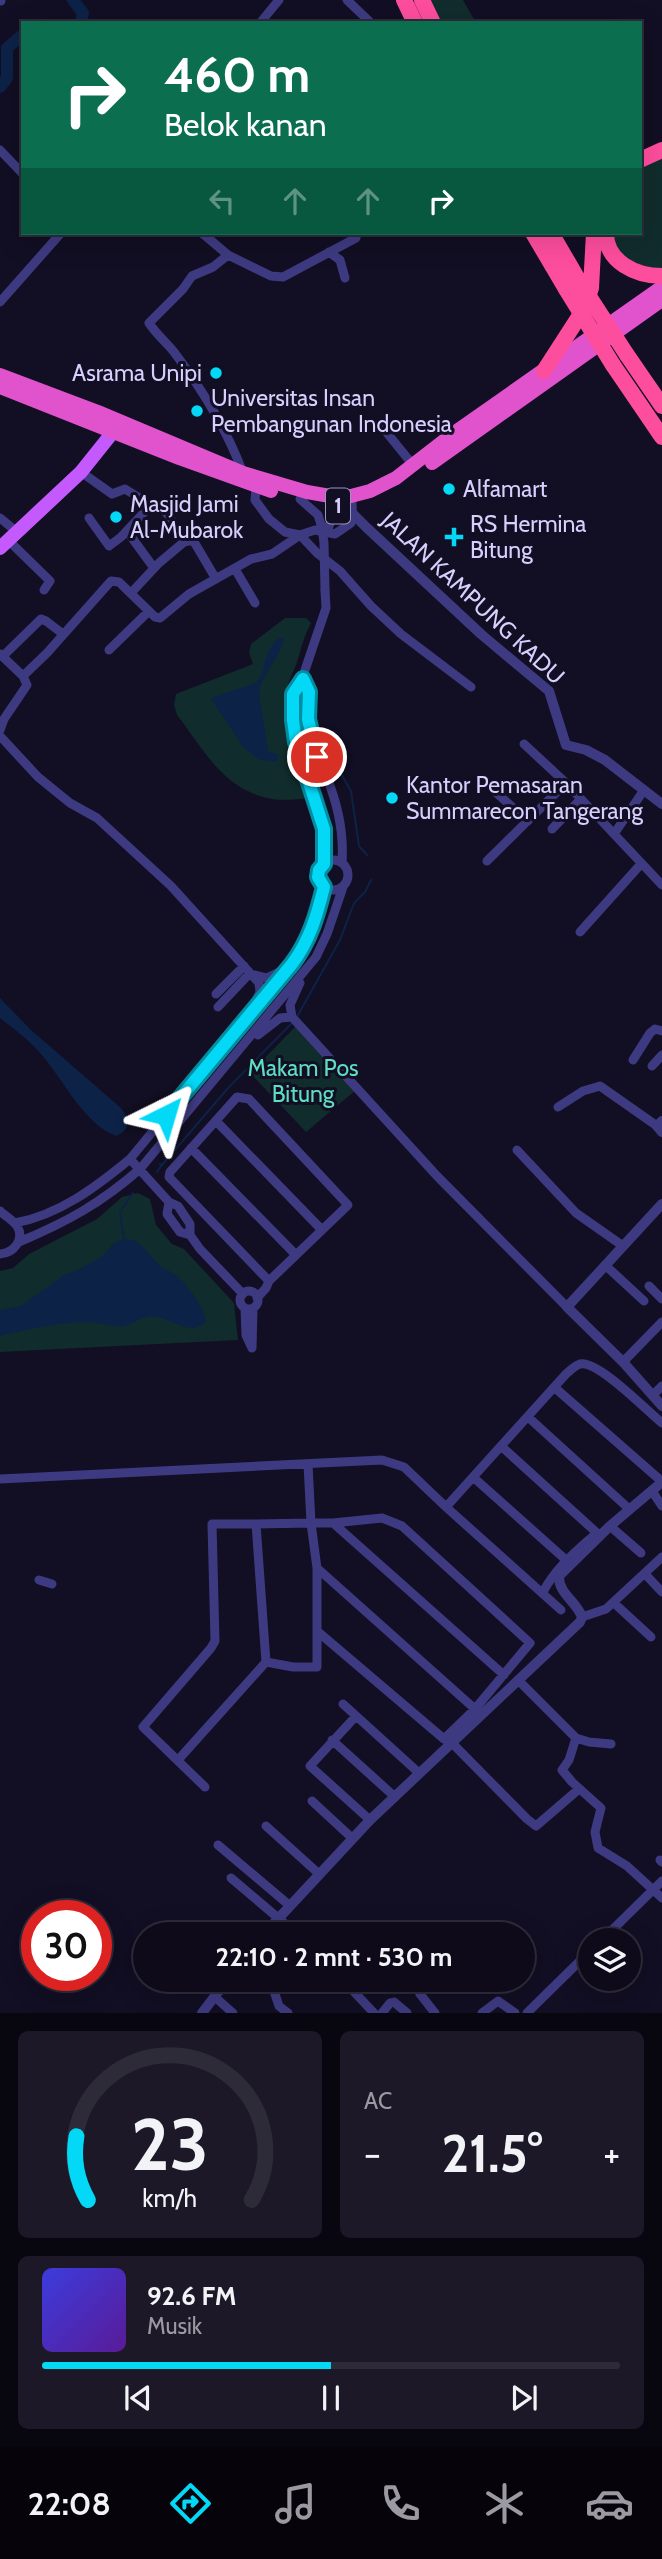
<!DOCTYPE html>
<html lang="id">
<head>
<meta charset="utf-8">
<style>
  :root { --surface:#0e0a1a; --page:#1c1827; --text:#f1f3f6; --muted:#9b9aa2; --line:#2e2b39; --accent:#03d9f7 }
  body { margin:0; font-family:Cabin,sans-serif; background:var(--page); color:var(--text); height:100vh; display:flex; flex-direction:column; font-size:26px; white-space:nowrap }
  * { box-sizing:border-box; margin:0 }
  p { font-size:23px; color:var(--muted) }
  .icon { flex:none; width:38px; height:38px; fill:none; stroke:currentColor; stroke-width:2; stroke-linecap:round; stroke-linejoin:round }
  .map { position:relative; height:2013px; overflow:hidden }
  .panel { display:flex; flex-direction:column; gap:18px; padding:18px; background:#08060e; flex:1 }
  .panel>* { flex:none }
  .top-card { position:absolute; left:21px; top:21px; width:621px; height:214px; border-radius:0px; box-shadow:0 7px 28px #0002,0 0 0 2px var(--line); background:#0b6e4f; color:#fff; overflow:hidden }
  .controls { position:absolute; left:578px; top:1928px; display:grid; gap:14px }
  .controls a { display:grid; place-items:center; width:63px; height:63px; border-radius:50%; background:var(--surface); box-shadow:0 7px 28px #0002,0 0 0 2px var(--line); font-size:35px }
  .speed { position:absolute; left:21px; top:1900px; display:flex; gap:14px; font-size:35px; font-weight:700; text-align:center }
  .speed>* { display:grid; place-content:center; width:91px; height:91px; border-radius:50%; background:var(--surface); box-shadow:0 7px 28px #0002,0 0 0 2px var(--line); line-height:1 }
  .speed .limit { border:10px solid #d22; background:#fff; color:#111 }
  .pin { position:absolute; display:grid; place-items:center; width:60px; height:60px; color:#fff; margin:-30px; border:4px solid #fff; border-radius:50%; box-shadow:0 2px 7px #0007 }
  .me { position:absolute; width:77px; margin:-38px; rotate:40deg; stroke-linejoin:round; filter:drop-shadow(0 0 5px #0008) }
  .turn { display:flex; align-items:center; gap:24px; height:147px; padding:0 28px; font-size:32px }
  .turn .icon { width:91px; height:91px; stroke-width:2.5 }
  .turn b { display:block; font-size:49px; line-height:60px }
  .lanes { display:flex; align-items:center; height:66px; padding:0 28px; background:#0003; justify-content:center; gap:35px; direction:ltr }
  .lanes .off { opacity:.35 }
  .big { font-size:52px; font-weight:800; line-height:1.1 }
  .panel .widget { flex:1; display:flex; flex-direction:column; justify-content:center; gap:10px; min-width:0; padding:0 24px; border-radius:10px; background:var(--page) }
  .panel .dial { align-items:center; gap:0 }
  .dial svg { height:182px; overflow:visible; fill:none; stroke:var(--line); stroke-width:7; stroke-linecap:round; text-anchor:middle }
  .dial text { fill:var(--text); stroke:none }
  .song { display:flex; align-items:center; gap:21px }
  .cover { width:84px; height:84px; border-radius:10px; background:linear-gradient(135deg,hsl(240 70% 55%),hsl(270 70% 35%)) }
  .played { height:7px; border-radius:4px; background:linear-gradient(90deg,var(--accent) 50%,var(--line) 50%) }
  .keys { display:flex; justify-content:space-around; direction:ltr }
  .heat { display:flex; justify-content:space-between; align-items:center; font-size:38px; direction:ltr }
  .panel .tiles { flex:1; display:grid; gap:18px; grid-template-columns:1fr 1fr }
  .widget:last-child { grid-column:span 2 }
  .trip { position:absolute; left:133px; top:1922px; width:402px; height:70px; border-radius:35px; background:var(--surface); box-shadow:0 7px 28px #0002,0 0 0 2px var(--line); font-weight:800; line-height:70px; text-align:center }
  .menu { display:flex; height:112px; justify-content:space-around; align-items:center; background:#06040a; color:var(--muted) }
  .menu .icon { width:49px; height:49px }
  .menu .on { color:var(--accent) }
  .menu b { font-size:32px; color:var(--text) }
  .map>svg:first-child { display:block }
</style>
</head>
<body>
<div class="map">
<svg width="662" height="2013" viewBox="0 0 662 2013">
  <rect width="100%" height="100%" fill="#120e23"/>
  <path fill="#112c2c" d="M431,0H463L476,23H442Z
    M662,157V268L660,270C636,264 617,260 612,233H640L641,167Z
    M285,618H306L311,623C304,636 302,646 298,659C296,668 290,676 288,685C280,723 298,764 311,798C298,799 284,801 272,799C223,790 205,751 177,715L174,705L176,694L253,664L249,653L251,644Z
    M296,1026L356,1090L306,1132L250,1073Z
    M138,1193L150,1199L156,1225L172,1244L184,1249L234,1303L238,1340L0,1352V1271L13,1268L29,1254L97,1219L122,1197Z"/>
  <path fill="#0d2247" d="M279,638H284C280,659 262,672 259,693L268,751L278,755L277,762L260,760L244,748L211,699C222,692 249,688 257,681C268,670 260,655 279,638Z
    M0,998L30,1029L121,1108C130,1120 131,1128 117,1136C86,1127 62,1078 41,1054C29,1040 14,1029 0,1018Z
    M124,1239C144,1239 149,1258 163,1268C166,1270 170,1271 173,1273C184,1280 208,1311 205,1323C186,1338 167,1313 148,1317C139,1318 132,1325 123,1326C111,1328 98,1321 85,1322C56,1323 29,1329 0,1336V1310L21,1306L64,1275L78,1270L103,1256L114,1243Z"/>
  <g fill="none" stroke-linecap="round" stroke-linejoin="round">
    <path stroke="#0d2247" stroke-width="2" d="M341,774L351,791L359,846L367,855
      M298,1015L340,940L354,903L365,892L371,880
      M161,1166L229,1087L292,1023
      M157,1172L161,1166L160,1164
      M124,1239L120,1212L133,1193"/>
    <path stroke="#0d2247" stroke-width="12" d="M73,0L83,13L81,23
      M0,87L7,78V48L20,37L23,40"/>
    <path stroke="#3e3a81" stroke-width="9" d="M0,0L1,1
      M347,0L371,23
      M260,23L279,0
      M0,150L23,174
      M202,233L228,255
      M329,252L340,260L345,278
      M0,302L61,233
      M383,428L413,465
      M81,472L112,494L125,489L151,505H159L169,516L184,542L193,540L216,579
      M243,473C227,430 202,389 174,352C166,342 156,334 149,323L183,289L192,276L213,267L228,255L271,276L283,277L356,238
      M256,487L255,500L269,519L285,532L300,535L317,553L340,571L371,606L401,634L471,687
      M300,499L318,515L322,528
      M0,518L17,532
      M89,518L109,546L121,537L151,505
      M328,529L331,520L347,505
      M127,531L154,568
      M8,540L50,581L44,590
      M235,569L255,603
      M131,593L159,563L184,542
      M109,650L149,611
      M0,654L23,676L27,685L4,719L0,730
      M3,656L41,619L46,621L63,634
      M23,676L47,653L111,581L119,582L155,617L160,618L189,594L251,559L272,554L300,535L315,530L335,534L351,523L352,513
      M302,679C311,698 307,717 311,737C314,752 321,765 327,778C338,805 344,834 342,863
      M0,736L38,777L70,803L97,818L171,886L259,983L260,992L254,1005
      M524,744L566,783L662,885
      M492,789L528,821
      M552,829L581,799
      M614,834L644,790
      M318 875a15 15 0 1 1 30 0a15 15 0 1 1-30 0Z
      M487,861L566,783
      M324,864V829L296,742L293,720V693L302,679L326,608L325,590
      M580,932L641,864
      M255,975L267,978L283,970
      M300,983L290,1005L292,1017L437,1176L567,1307
      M216,994L244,966
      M218,1007L250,973
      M258,1035L280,1018L292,1017
      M633,1060L650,1033L655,1029L662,1031
      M652,1066L662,1055
      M558,1107L583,1091L600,1086L657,1126
      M216,1121L322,1230
      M191,1148L296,1255
      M517,1150L576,1213L623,1246
      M130,1159L169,1202L178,1206L190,1224V1235L200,1249L243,1294
      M169,1202L167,1214L180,1232L190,1235
      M0,1211C5,1216 13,1220 17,1226C25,1239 14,1253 0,1254
      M15,1223C59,1215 96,1187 130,1159L303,949L313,928L324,887
      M19,1242C67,1222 101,1203 140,1169L316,957L327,934L343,887
      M605,1265L644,1301
      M649,1286L662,1299
      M240 1300a9 9 0 1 1 18 0a9 9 0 1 1-18 0Z
      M257,1298L266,1288L269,1281L348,1205L249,1099L237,1097L170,1172L169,1177L269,1281
      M245,1308L246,1335L252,1348
      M252,1348L253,1308
      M623,1362L662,1322
      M554,1387L659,1479
      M653,1395L662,1386
      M528,1417L627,1507
      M501,1446L597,1533
      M308,1464L311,1523L256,1524L266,1662L293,1667H317V1568L311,1523H333L504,1675
      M473,1477L566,1560
      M0,1479L382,1460L404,1467L446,1507L566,1374C570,1371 574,1366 580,1364C598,1360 647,1411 662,1423
      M652,1491L662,1506
      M446,1507L561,1610
      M610,1526L641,1553
      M317,1568L475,1709
      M645,1574L662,1592
      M39,1580L52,1584
      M543,1592C555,1569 573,1554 592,1537
      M614,1603L651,1637
      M582,1617L606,1609L662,1557
      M317,1631L444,1739L475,1709L530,1643L402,1526L382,1518L333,1523
      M518,1680L576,1738L589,1742L611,1744
      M343,1704L419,1773
      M356,1716L310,1766L370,1820
      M576,1738L569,1760L562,1770L572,1782L601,1808L595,1832L598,1848L627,1866L662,1898
      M332,1740L395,1797
      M451,1742L527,1819L536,1826L579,1789
      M178,1760L266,1662
      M205,1787L143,1727L211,1648L215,1641L212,1524H256
      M312,1801L352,1838
      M266,1826L318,1873
      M218,1845L289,1905
      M660,1860L662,1862
      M231,1878L297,1934
      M601,1941L662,1881
      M260,1979L274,1991L279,2006L288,2013
      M342,1979L374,2013
      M433,1979L420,1994L435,2013
      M216,1998L233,2013
      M382,2013L390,2003L394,2002L407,2013
      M482,2013L498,2001L515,2013
      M527,2013L590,1951"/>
    <path stroke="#3e3a81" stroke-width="10" d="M351,496L352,513L366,527L482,635L549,691L566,745L586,750L605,760L662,804
      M662,1121L657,1126L662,1132
      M662,1204L567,1307L623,1362L662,1406
      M264,1934L370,1820L580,1622L582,1617C577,1602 558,1593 559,1576L610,1526L662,1482
      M202,2013L228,1979"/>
    <path stroke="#c459fd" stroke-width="14" d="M0,548L81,472L113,432L118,423"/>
    <path stroke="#e053cd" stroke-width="14" d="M0,375L98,412L243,473L307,492L336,497L351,496L370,491L396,478L454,433L662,287
      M0,387L179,458L271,491
      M432,463L662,300"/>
    <path stroke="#fd4d9d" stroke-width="16" d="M404,0L415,23
      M422,0L433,23
      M640,160L662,150
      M533,233L566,289
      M551,233L579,281
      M606,233C606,262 636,276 662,276
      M627,355L662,406
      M613,365L662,437
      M544,371L584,309L591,288L594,233"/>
    <path stroke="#3e3a81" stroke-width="9" d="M322,528L324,543L325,590"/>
    <path stroke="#fd4d9d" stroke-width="16" d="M579,281L627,355
      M566,289L613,365"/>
  </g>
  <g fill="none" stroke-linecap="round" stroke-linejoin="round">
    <g stroke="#028da1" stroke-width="18">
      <path id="route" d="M166,1115L292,964C310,940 317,915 324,887L318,877L319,870L324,864V829L296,742L293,720V694L303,679L309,692L308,719L317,757"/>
    </g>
    <use href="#route" stroke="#03d9f7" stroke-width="12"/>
  </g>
  <g fill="#03d9f7" stroke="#120e23" stroke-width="2.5">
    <circle cx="216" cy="373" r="7"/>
    <circle cx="197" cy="411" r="7"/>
    <circle cx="449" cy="489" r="7"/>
    <circle cx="116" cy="517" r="7"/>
    <path d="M450.5 526.5h7v7h7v7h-7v7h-7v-7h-7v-7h7z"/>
    <circle cx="392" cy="798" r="7"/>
  </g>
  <g text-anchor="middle" stroke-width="6" stroke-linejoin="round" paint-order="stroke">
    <rect fill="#120e23" stroke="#9c96bc" stroke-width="2" x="326" y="488.5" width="24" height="35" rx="5"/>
    <g font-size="21" font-weight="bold" fill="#d7d0fe">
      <text x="338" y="513">1</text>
    </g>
    <g font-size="23" fill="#d7d0fe" stroke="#120e23" text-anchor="start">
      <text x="202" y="381" text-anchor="end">Asrama Unipi</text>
      <text x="211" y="406">Universitas Insan<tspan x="211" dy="26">Pembangunan Indonesia</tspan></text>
      <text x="463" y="497">Alfamart</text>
      <text x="130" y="512">Masjid Jami<tspan x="130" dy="26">Al-Mubarok</tspan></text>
      <text x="470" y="532">RS Hermina<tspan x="470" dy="26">Bitung</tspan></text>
      <text x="406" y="793">Kantor Pemasaran<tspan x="406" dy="26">Summarecon Tangerang</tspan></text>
    </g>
    <g font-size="23" fill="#d7d0fe" stroke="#120e23">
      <text transform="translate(473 598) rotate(43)" y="8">JALAN KAMPUNG KADU</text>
    </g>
    <g font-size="23" fill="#5ddec1" stroke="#120e23">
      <text x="303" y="1076">Makam Pos<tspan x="303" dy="26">Bitung</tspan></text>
    </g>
  </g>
</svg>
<div class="controls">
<a><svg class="icon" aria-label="layers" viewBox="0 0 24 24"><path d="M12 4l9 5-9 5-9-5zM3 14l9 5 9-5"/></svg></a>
</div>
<div class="speed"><div class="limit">30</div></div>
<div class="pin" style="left:317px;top:757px;background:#d93025"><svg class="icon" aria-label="arrive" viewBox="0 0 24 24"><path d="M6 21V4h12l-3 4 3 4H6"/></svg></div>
<svg class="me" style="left:166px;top:1115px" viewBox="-20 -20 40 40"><path d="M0-17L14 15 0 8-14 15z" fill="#03d9f7" stroke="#fff" stroke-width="4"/></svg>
<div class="trip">22:10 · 2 mnt · 530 m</div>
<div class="top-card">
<div class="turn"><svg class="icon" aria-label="right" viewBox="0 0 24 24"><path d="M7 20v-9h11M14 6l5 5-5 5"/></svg><div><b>460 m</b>Belok kanan</div></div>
<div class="lanes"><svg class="icon off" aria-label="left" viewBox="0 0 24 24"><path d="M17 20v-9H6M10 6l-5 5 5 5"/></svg><svg class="icon off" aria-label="ahead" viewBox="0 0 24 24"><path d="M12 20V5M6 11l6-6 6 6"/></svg><svg class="icon off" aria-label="ahead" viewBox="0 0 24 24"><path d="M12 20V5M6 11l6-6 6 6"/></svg><svg class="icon" aria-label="right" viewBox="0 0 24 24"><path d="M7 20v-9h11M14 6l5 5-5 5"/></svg></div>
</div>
</div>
<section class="panel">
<div class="tiles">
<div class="widget dial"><svg viewBox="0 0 100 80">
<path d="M14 69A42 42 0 1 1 86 69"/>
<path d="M14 69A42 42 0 0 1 9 41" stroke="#03d9f7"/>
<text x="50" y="56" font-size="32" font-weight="700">23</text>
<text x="50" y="72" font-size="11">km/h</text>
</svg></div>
<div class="widget"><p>AC</p>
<div class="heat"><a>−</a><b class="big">21.5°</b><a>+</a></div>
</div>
<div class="widget">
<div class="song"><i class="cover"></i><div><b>92.6 FM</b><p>Musik</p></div></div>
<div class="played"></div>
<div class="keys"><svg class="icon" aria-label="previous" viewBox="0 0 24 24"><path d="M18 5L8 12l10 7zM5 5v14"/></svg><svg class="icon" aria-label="pause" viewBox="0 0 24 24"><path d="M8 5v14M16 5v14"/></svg><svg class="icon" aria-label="next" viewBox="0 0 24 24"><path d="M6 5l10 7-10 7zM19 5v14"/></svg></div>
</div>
</div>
</section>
<nav class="menu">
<b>22:08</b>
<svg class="icon on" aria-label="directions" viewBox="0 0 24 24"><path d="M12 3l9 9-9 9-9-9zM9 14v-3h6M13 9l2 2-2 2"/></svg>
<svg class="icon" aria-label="music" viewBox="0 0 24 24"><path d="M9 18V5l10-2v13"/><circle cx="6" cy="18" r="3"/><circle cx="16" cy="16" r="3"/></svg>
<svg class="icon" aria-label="phone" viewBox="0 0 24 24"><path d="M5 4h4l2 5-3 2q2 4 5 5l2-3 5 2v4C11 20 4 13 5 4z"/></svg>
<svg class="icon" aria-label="climate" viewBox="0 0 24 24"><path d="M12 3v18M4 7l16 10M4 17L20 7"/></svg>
<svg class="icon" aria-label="car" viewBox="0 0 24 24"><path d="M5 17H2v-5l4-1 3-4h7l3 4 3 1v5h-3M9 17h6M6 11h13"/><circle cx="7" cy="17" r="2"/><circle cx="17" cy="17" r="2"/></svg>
</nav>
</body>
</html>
